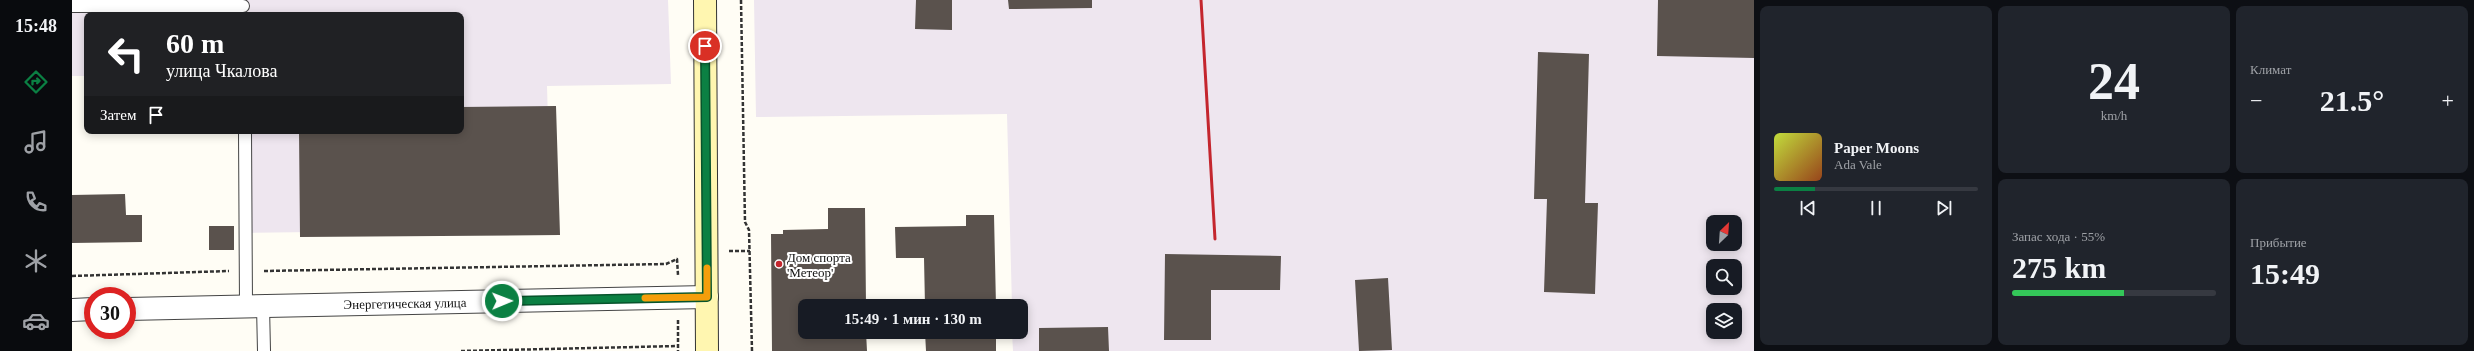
<!DOCTYPE html>
<html lang="ru">
<head>
<meta charset="utf-8">
<style>
  :root { --surface:#171b24; --page:#20242c; --text:#f1f3f6; --muted:#9ea1a6; --line:#363941; --accent:#0b8043 }
  body { margin:0; font-family:"Times New Roman",serif; background:var(--page); color:var(--text); height:100vh; display:flex; flex-direction:column; font-size:15px; white-space:nowrap }
  * { box-sizing:border-box; margin:0 }
  p { font-size:13px; color:var(--muted) }
  .icon { flex:none; width:22px; height:22px; fill:none; stroke:currentColor; stroke-width:2; stroke-linecap:round; stroke-linejoin:round }
  .map { position:relative; flex:1; overflow:hidden }
  .side { display:flex; flex-direction:column; gap:6px; padding:6px; background:#0d0f14; width:720px }
  .side>* { flex:none }
  .top-card { position:absolute; left:12px; top:12px; width:380px; height:122px; border-radius:8px; box-shadow:0 2px 10px #0003; background:#202124; color:#fff; overflow:hidden }
  .needle { width:26px; rotate:25deg }
  .tools { position:absolute; left:1634px; top:215px; display:grid; gap:8px }
  .tools a { display:grid; place-items:center; width:36px; height:36px; border-radius:8px; background:var(--surface); box-shadow:0 2px 10px #0003; font-size:20px }
  .speed { position:absolute; left:12px; top:287px; display:flex; gap:8px; font-size:20px; font-weight:700; text-align:center }
  .speed>* { display:grid; place-content:center; width:52px; height:52px; border-radius:50%; background:var(--surface); box-shadow:0 2px 10px #0003; line-height:1 }
  .speed .limit { border:6px solid #d22; background:#fff; color:#111 }
  .pin { position:absolute; display:grid; place-items:center; width:34px; height:34px; color:#fff; margin:-17px; border:2px solid #fff; border-radius:50%; box-shadow:0 1px 4px #0007 }
  .me { position:absolute; width:44px; margin:-22px; rotate:89deg; stroke-linejoin:round; filter:drop-shadow(0 0 3px #0008) }
  .turn { display:flex; align-items:center; gap:14px; height:84px; padding:0 16px; font-size:18px }
  .turn .icon { width:52px; height:52px; stroke-width:2.5 }
  .turn b { display:block; font-size:28px; line-height:34px }
  .then { display:flex; align-items:center; height:38px; padding:0 16px; background:#0003; gap:8px; font-size:15px }
  .big { font-size:30px; font-weight:700; line-height:1.1 }
  .side .card { flex:1; display:flex; flex-direction:column; justify-content:center; gap:6px; min-width:0; padding:0 14px; border-radius:8px; background:var(--page) }
  .side .dial { align-items:center; gap:0 }
  .dial b { font-size:52px; line-height:1 }
  .song { display:flex; align-items:center; gap:12px }
  .cover { width:48px; height:48px; border-radius:6px; background:linear-gradient(135deg,hsl(70 70% 55%),hsl(20 70% 35%)) }
  .played { height:4px; border-radius:2px; background:linear-gradient(90deg,var(--accent) 20%,var(--line) 20%) }
  .keys { display:flex; justify-content:space-around; direction:ltr }
  .heat { display:flex; justify-content:space-between; align-items:center; font-size:22px; direction:ltr }
  .charge { height:6px; border-radius:3px; background:linear-gradient(90deg,#34c759 55%,var(--line) 0) }
  .side .tiles { flex:1; display:grid; gap:6px; grid-template-columns:repeat(3,1fr) }
  .card:first-child { grid-row:span 2 }
  .trip { position:absolute; left:726px; top:299px; width:230px; height:40px; border-radius:8px; background:var(--surface); box-shadow:0 2px 10px #0003; font-weight:700; line-height:40px; text-align:center }
  main { display:flex; flex:1; min-height:0 }
  .tab-bar { display:flex; flex-direction:column; width:72px; justify-content:space-around; align-items:center; background:#090b0e; color:var(--muted) }
  .tab-bar .icon { width:28px; height:28px }
  .tab-bar .on { color:var(--accent) }
  .tab-bar b { font-size:18px; color:var(--text) }
  .map>svg:first-child { display:block }
</style>
</head>
<body>
<main>
<nav class="tab-bar">
<b>15:48</b>
<svg class="icon on" aria-label="directions" viewBox="0 0 24 24"><path d="M12 3l9 9-9 9-9-9zM9 14v-3h6M13 9l2 2-2 2"/></svg>
<svg class="icon" aria-label="music" viewBox="0 0 24 24"><path d="M9 18V5l10-2v13"/><circle cx="6" cy="18" r="3"/><circle cx="16" cy="16" r="3"/></svg>
<svg class="icon" aria-label="phone" viewBox="0 0 24 24"><path d="M5 4h4l2 5-3 2q2 4 5 5l2-3 5 2v4C11 20 4 13 5 4z"/></svg>
<svg class="icon" aria-label="climate" viewBox="0 0 24 24"><path d="M12 3v18M4 7l16 10M4 17L20 7"/></svg>
<svg class="icon" aria-label="car" viewBox="0 0 24 24"><path d="M5 17H2v-5l4-1 3-4h7l3 4 3 1v5h-3M9 17h6M6 11h13"/><circle cx="7" cy="17" r="2"/><circle cx="17" cy="17" r="2"/></svg>
</nav>
<div class="map">
<svg width="1682" height="351" viewBox="0 0 1682 351">
  <rect width="100%" height="100%" fill="#fffdf5"/>
  <path fill="#eee6ef" fill-rule="evenodd" d="M0,0H596L599,84L475,86L479,229L172,233L171,131H389V15H15V76H0Z
    M682,0H1682V351H941L940,332H949V306H940L935,114L684,117ZM1641,222H1663V244H1641ZM1641,266H1663V288H1641ZM1641,310H1663V332H1641Z"/>
  <path fill="#5a524d" d="M844,0H880V30L843,29Z
    M936,0H1020V8L937,9Z
    M1586,0H1682V58L1585,56Z
    M1466,52L1517,54L1513,203H1526L1523,294L1472,292L1475,199H1462Z
    M484,106L488,235L228,237L227,131H389V107Z
    M53,194L54,215H70V242L0,243V195Z
    M756,208H793L794,306H733V332H794L795,351H700L699,234H711V230L756,229Z
    M894,215H922L924,306H853L852,258H824L823,227L894,226Z
    M137,226H162V250H137Z
    M1093,254L1209,256L1208,290H1139V340H1092Z
    M1316,278L1320,350L1287,351L1283,280Z
    M1036,327L1037,351H967V328Z
    M853,332H924V351H854Z"/>
  <g fill="none" stroke-linecap="round" stroke-linejoin="round">
    <g stroke="#444" stroke-width="14">
      <path id="lane" d="M0,6H171
        M173,131L174,306
        M191,306L192,351"/>
    </g>
    <g stroke="#444" stroke-width="24">
      <path id="street" d="M55,309L635,297
        M0,310L21,309"/>
    </g>
    <g stroke="#333" stroke-width="24">
      <path id="secondary" d="M633,0L635,351"/>
    </g>
    <path stroke="#333" stroke-width="2.5" stroke-dasharray="4 2" stroke-linecap="butt" d="M669,0L673,222L677,230L680,351
      M657,251H678
      M192,271L594,264L605,259L606,275
      M0,276L157,271
      M606,320V351
      M389,351L606,346"/>
    <use href="#lane" stroke="#fff" stroke-width="12"/>
    <use href="#street" stroke="#fff" stroke-width="22"/>
    <use href="#secondary" stroke="#fff6b0" stroke-width="22"/>
    <path stroke="#c4262e" stroke-width="3" d="M1129,0L1143,239"/>
  </g>
  <g fill="none" stroke-linecap="round" stroke-linejoin="round">
    <g stroke="#07532c" stroke-width="10">
      <path id="route" d="M430,301L635,297L633,46"/>
    </g>
    <use href="#route" stroke="#0b8043" stroke-width="7"/>
    <path stroke="#f59e0b" stroke-width="7" d="M573,298L635,297V268"/>
  </g>
  <circle fill="#c4262e" stroke="#fff" stroke-width="1.5" cx="707" cy="264" r="4"/>
  <g text-anchor="middle" stroke-width="4" stroke-linejoin="round" paint-order="stroke">
    <g font-size="13" fill="#111" stroke="#fff" text-anchor="start">
      <text x="715" y="262">Дом спорта<tspan x="715" dy="15">'Метеор'</tspan></text>
    </g>
    <g font-size="13" fill="#111" stroke="#fff">
      <text transform="translate(333 303) rotate(-1)" y="5">Энергетическая улица</text>
    </g>
  </g>
</svg>
<div class="tools">
<a><svg class="needle" viewBox="-14 -14 28 28"><path d="M0-13l5 13h-10z" fill="#e53935"/><path d="M0 13l5-13h-10z" fill="#9ea1a6"/></svg></a>
<a><svg class="icon" aria-label="search" viewBox="0 0 24 24"><circle cx="10" cy="10" r="6"/><path d="M15 15l6 6"/></svg></a>
<a><svg class="icon" aria-label="layers" viewBox="0 0 24 24"><path d="M12 4l9 5-9 5-9-5zM3 14l9 5 9-5"/></svg></a>
</div>
<div class="speed"><div class="limit">30</div></div>
<div class="pin" style="left:633px;top:46px;background:#d93025"><svg class="icon" aria-label="arrive" viewBox="0 0 24 24"><path d="M6 21V4h12l-3 4 3 4H6"/></svg></div>
<svg class="me" style="left:430px;top:301px" viewBox="-20 -20 40 40"><circle r="17" fill="#0b8043" stroke="#fff" stroke-width="3"/><path d="M0-11L8 9 0 5-8 9z" fill="#fff"/></svg>
<div class="trip">15:49 · 1 мин · 130 m</div>
<div class="top-card">
<div class="turn"><svg class="icon" aria-label="left" viewBox="0 0 24 24"><path d="M17 20v-9H6M10 6l-5 5 5 5"/></svg><div><b>60 m</b>улица Чкалова</div></div>
<div class="then">Затем<svg class="icon" aria-label="arrive" viewBox="0 0 24 24"><path d="M6 21V4h12l-3 4 3 4H6"/></svg></div>
</div>
</div>
<section class="side">
<div class="tiles">
<div class="card">
<div class="song"><i class="cover"></i><div><b>Paper Moons</b><p>Ada Vale</p></div></div>
<div class="played"></div>
<div class="keys"><svg class="icon" aria-label="previous" viewBox="0 0 24 24"><path d="M18 5L8 12l10 7zM5 5v14"/></svg><svg class="icon" aria-label="pause" viewBox="0 0 24 24"><path d="M8 5v14M16 5v14"/></svg><svg class="icon" aria-label="next" viewBox="0 0 24 24"><path d="M6 5l10 7-10 7zM19 5v14"/></svg></div>
</div>
<div class="card dial"><b>24</b><p>km/h</p></div>
<div class="card"><p>Климат</p>
<div class="heat"><a>−</a><b class="big">21.5°</b><a>+</a></div>
</div>
<div class="card"><p>Запас хода · 55%</p><b class="big">275 km</b><div class="charge"></div></div>
<div class="card"><p>Прибытие</p><b class="big">15:49</b></div>
</div>
</section>
</main>
</body>
</html>
